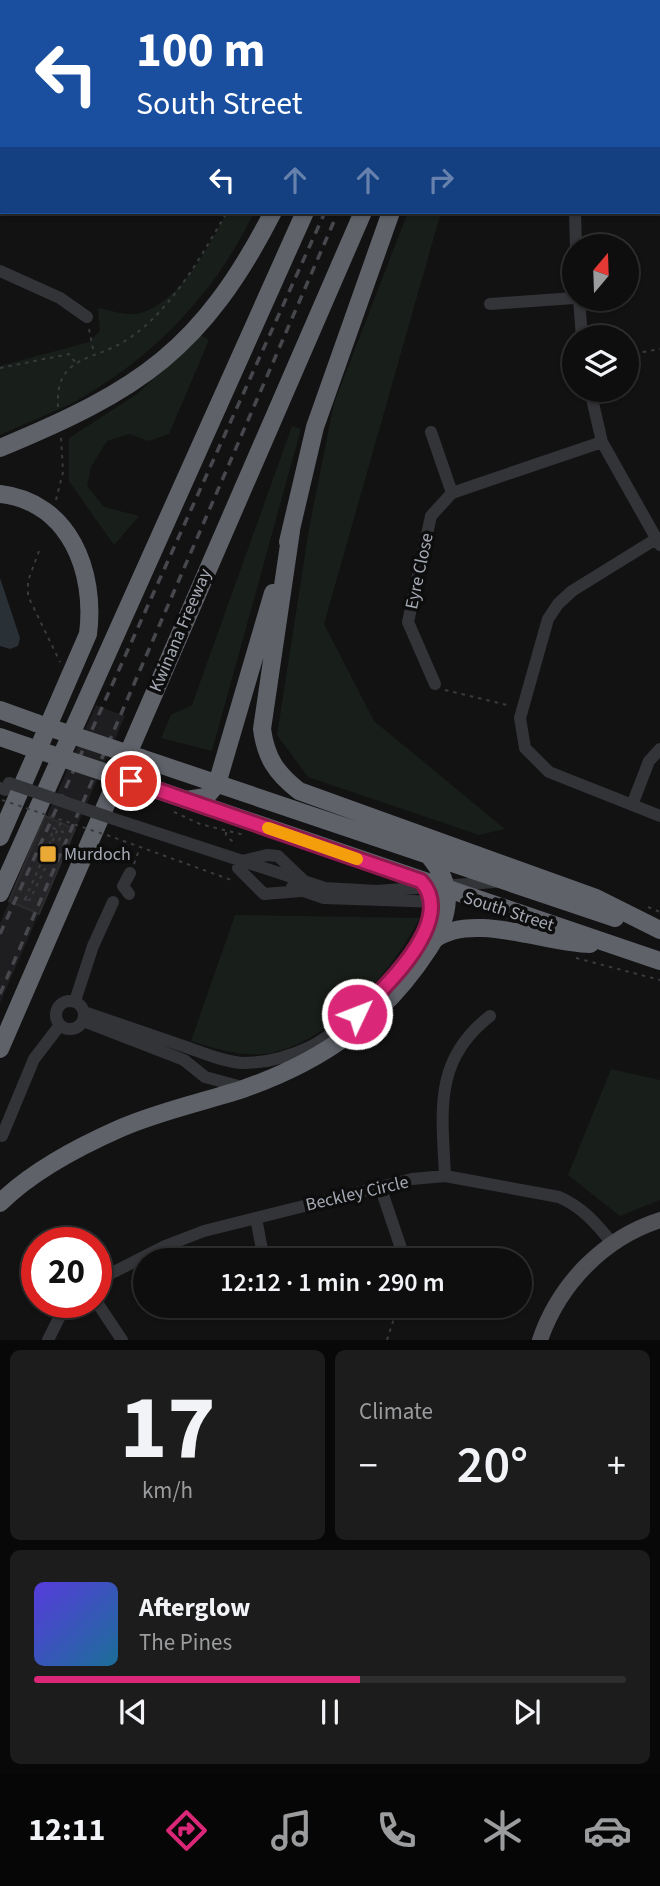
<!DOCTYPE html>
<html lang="en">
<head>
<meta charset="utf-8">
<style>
  :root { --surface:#0e0e0e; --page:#1c1c1c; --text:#f1f3f6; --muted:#9b9c9e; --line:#2e2e2e; --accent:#db2777 }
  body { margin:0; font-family:"Source Sans 3",sans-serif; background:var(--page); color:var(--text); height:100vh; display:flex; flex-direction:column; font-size:26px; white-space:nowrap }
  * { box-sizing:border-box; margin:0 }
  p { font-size:23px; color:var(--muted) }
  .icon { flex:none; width:38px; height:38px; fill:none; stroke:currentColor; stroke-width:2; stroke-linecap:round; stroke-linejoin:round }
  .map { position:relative; height:1340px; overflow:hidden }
  .sheet { display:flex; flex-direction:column; gap:10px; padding:10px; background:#080808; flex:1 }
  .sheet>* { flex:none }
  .banner { position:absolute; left:0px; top:0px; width:662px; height:214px; box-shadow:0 2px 5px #0004,0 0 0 2px var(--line); background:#1a4fa0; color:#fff; overflow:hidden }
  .needle { width:46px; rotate:19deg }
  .buttons { position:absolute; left:562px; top:234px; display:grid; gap:14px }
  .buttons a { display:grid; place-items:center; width:77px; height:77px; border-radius:50%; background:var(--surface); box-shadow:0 2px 5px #0004,0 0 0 2px var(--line); font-size:35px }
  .speed { position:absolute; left:21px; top:1227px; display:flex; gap:14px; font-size:35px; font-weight:700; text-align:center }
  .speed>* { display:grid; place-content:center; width:91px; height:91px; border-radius:50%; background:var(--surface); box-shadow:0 2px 5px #0004,0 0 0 2px var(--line); line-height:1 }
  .speed .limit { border:10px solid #d22; background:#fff; color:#111 }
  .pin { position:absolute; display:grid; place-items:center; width:60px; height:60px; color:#fff; margin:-30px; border:4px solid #fff; border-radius:50%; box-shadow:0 2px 7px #0007 }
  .me { position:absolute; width:77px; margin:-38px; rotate:47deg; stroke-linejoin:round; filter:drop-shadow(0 0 5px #0008) }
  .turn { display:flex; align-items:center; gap:24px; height:147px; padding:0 21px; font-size:32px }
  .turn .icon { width:91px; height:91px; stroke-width:2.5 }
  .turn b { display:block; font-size:49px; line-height:60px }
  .lanes { display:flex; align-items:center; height:66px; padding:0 21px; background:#0003; justify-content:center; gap:35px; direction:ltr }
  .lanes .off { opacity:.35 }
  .big { font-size:52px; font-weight:600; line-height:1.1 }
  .sheet .tile { flex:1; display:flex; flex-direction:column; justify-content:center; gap:10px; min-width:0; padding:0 24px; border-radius:10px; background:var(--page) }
  .sheet .dial { align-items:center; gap:0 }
  .dial b { font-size:91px; line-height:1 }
  .song { display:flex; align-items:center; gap:21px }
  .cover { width:84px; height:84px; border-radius:10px; background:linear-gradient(135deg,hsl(250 70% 55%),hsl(200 70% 35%)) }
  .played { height:7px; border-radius:4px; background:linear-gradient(90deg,var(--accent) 55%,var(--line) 55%) }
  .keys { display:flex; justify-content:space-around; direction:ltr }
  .heat { display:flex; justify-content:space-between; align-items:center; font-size:38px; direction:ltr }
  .sheet .tiles { flex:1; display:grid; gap:10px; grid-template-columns:1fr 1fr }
  .tile:last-child { grid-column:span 2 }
  .trip { position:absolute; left:133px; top:1248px; width:399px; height:70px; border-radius:35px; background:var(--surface); box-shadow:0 2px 5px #0004,0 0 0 2px var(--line); font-weight:600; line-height:70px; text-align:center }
  .dock { display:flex; height:112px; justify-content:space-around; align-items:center; background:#060606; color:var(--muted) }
  .dock .icon { width:49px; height:49px }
  .dock .active { color:var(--accent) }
  .dock b { font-size:32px; color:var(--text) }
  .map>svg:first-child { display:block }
</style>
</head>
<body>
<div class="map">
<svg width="660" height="1340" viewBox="0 0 660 1340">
  <rect width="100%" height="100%" fill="#121213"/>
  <path fill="#1e1e20" d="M96,705L125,716L0,1003V923Z"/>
  <path fill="#181e19" d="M227,212H254C216,292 155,356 78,400C53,413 26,423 0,435V366L89,342L100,331L98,308C109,310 124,315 135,314C177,308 210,244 227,212Z
    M408,212H441L324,624L374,721L505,829L479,835L308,777L277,735L309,529L334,403Z
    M201,335L209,340L169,434L149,441L129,434L107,441L91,467L87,486L104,507L139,516L114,545L69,481V438L137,394Z
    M292,426L301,429L212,751L161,738L171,715L192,705Z
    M235,915L419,918H420C393,971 331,1041 271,1053C244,1058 216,1049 191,1041Z
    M611,1069L660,1080V1200L620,1216L568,1175Z"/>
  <path fill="#293036" d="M0,578L20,638L18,646L10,649L0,646Z"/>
  <path fill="#252527" stroke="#2c2c2f" stroke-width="2" d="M45,816L75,829L39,914L9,901Z"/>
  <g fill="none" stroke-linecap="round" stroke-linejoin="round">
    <path stroke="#393b3f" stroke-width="2" stroke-dasharray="3.5 5" stroke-linecap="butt" d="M80,2L81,0
      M341,2V0
      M89,329L94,354
      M626,355L660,349
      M0,368L69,354L75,362
      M58,407C55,354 94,362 128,339C172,310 201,256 227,212
      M56,500L63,472L61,437
      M39,551L28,581V596L60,662
      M445,690L511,706
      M174,812L200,824L244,835
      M226,832V835L236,845
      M107,835L234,881
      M41,847L56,853L54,859L53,856
      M41,847V853L45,844L55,848
      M46,847L53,850
      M53,847L57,840
      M49,849L62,820
      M134,864L140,847
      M24,899L31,901
      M25,899L50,843L53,828L63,832L29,901
      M648,907L660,912
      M576,958L660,980
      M387,1340L398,1306"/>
    <path stroke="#333438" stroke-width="12" d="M98,2H109
      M639,2V0
      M0,112H2
      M575,212L576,247
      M0,271L60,298L87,317
      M579,299L582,338
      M490,304L574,298
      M590,390L602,442L660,545
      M431,432L452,493
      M656,539L572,591L558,604L548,619L520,718L525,748L549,772L660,816
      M435,684L408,622L431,516L452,493L602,442
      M0,788L6,790
      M632,805L649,761L660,749
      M114,819L325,888L377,891L494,882
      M242,861L267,855L278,856L303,880
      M238,868L264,894L301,891
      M292,887L324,898L440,902
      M129,894L123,886L130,873
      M56 1015a14 14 0 1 1 28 0a14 14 0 1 1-28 0Z
      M75,1001L93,946L113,902
      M84,1012C118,1024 152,1035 186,1047C203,1053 224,1062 242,1063C266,1063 289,1057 310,1047C346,1029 430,951 433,910C433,898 428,889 421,881
      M83,1021L184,1060L205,1077L242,1087
      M2,1136L34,1059L60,1025
      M445,1176C442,1111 433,1060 490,1016
      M380,1186L405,1260
      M256,1218L264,1260
      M96,1281L165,1246L204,1231L412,1179L445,1176L559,1197C582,1207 596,1223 612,1243
      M96,1301L122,1340
      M48,1340L67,1302"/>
    <path stroke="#4f5157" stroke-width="16" d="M540,1340C559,1284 604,1238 660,1220"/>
    <path stroke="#5f6269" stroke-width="18" d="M378,2L379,0
      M399,2V0
      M455,2V0
      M0,448C140,390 202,350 273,212
      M0,494C70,502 96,572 88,634L0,837
      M291,531L262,729C266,758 276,773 299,791L596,898L660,930
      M288,542L315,427L391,212
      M0,710L36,723
      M0,737L26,746
      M141,758L615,918
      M131,781L660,961
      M186,800L206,797L217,784L273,593
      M0,893L305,212
      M435,939C472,912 546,943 590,944
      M0,1049L363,212
      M0,1203C32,1171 80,1146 121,1128C160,1111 203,1102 243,1089C323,1061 383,1019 429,948C450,916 455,887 430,857"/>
    <path stroke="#46484d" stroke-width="3.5" stroke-dasharray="9 7" stroke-linecap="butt" d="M418,2V0
      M430,2L431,0
      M0,934L325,212
      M0,994L338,212"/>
    <path stroke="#393b3f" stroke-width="2" stroke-dasharray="3.5 5" stroke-linecap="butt" d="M2,800L106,835"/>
    <path stroke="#333438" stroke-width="12" d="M9,783L114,819"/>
    <path stroke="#5f6269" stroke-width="18" d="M36,723L141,758
      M26,746L131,781"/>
  </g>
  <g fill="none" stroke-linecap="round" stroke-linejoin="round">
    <g stroke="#8e194d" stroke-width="18">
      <path id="route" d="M131,781L421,881C457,920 385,988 357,1014"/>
    </g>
    <use href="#route" stroke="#db2777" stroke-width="12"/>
    <path stroke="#f59e0b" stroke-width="12" d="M268,828L357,859"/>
  </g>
  <rect fill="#e9a934" stroke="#0d0d0e" stroke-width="2.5" x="39" y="845" width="18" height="18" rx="3.5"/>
  <g text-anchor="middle" stroke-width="7" stroke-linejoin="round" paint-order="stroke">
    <g font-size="18" fill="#a4a9b3" stroke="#0d0d0e">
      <text transform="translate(419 571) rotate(-78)" y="6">Eyre Close</text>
      <text transform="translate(180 630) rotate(-67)" y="6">Kwinana Freeway</text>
      <text transform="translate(509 911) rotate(18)" y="6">South Street</text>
      <text transform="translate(357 1193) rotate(-13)" y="6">Beckley Circle</text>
    </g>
    <g font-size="18" fill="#a4a9b3" stroke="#0d0d0e" text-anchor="start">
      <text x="64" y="860">Murdoch</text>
    </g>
  </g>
</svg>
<div class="buttons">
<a><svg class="needle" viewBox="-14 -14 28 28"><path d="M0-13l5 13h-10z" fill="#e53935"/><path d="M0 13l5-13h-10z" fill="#9b9c9e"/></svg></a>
<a><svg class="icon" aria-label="layers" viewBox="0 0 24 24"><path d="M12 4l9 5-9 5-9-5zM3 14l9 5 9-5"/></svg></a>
</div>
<div class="speed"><div class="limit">20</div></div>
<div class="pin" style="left:131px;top:781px;background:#d93025"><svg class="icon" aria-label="arrive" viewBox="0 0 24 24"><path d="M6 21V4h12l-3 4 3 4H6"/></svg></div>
<svg class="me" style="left:357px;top:1014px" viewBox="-20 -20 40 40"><circle r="17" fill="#db2777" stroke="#fff" stroke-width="3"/><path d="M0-11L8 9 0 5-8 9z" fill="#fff"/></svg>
<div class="trip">12:12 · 1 min · 290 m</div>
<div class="banner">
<div class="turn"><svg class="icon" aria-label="left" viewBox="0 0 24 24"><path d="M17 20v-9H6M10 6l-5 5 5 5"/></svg><div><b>100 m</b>South Street</div></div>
<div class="lanes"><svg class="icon" aria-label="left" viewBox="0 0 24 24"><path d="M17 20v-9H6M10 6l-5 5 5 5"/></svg><svg class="icon off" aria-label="ahead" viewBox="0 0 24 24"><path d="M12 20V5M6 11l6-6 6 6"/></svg><svg class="icon off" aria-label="ahead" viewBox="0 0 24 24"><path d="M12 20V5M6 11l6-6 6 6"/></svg><svg class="icon off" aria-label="right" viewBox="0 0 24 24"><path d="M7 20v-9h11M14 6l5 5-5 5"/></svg></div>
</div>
</div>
<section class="sheet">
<div class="tiles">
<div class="tile dial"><b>17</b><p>km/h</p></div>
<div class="tile"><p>Climate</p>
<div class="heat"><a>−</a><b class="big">20°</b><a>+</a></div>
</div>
<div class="tile">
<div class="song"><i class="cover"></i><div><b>Afterglow</b><p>The Pines</p></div></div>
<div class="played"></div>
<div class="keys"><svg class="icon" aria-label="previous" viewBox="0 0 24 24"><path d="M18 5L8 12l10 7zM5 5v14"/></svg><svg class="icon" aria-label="pause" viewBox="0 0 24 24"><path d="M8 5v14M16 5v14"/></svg><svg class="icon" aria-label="next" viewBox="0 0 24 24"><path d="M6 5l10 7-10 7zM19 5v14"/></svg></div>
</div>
</div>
</section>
<nav class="dock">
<b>12:11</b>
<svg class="icon active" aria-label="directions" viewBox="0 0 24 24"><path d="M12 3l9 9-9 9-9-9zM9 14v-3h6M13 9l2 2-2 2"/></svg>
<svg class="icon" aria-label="music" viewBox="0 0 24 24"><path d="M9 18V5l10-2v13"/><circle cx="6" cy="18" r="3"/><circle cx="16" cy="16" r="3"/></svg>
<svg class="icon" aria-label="phone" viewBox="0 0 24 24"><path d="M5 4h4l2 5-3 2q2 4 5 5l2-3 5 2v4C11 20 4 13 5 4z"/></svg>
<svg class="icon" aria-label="climate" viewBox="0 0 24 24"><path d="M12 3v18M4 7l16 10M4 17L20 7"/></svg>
<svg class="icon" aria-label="car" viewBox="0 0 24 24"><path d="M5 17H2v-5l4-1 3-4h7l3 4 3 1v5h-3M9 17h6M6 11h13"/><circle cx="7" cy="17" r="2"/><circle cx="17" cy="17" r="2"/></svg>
</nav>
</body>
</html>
